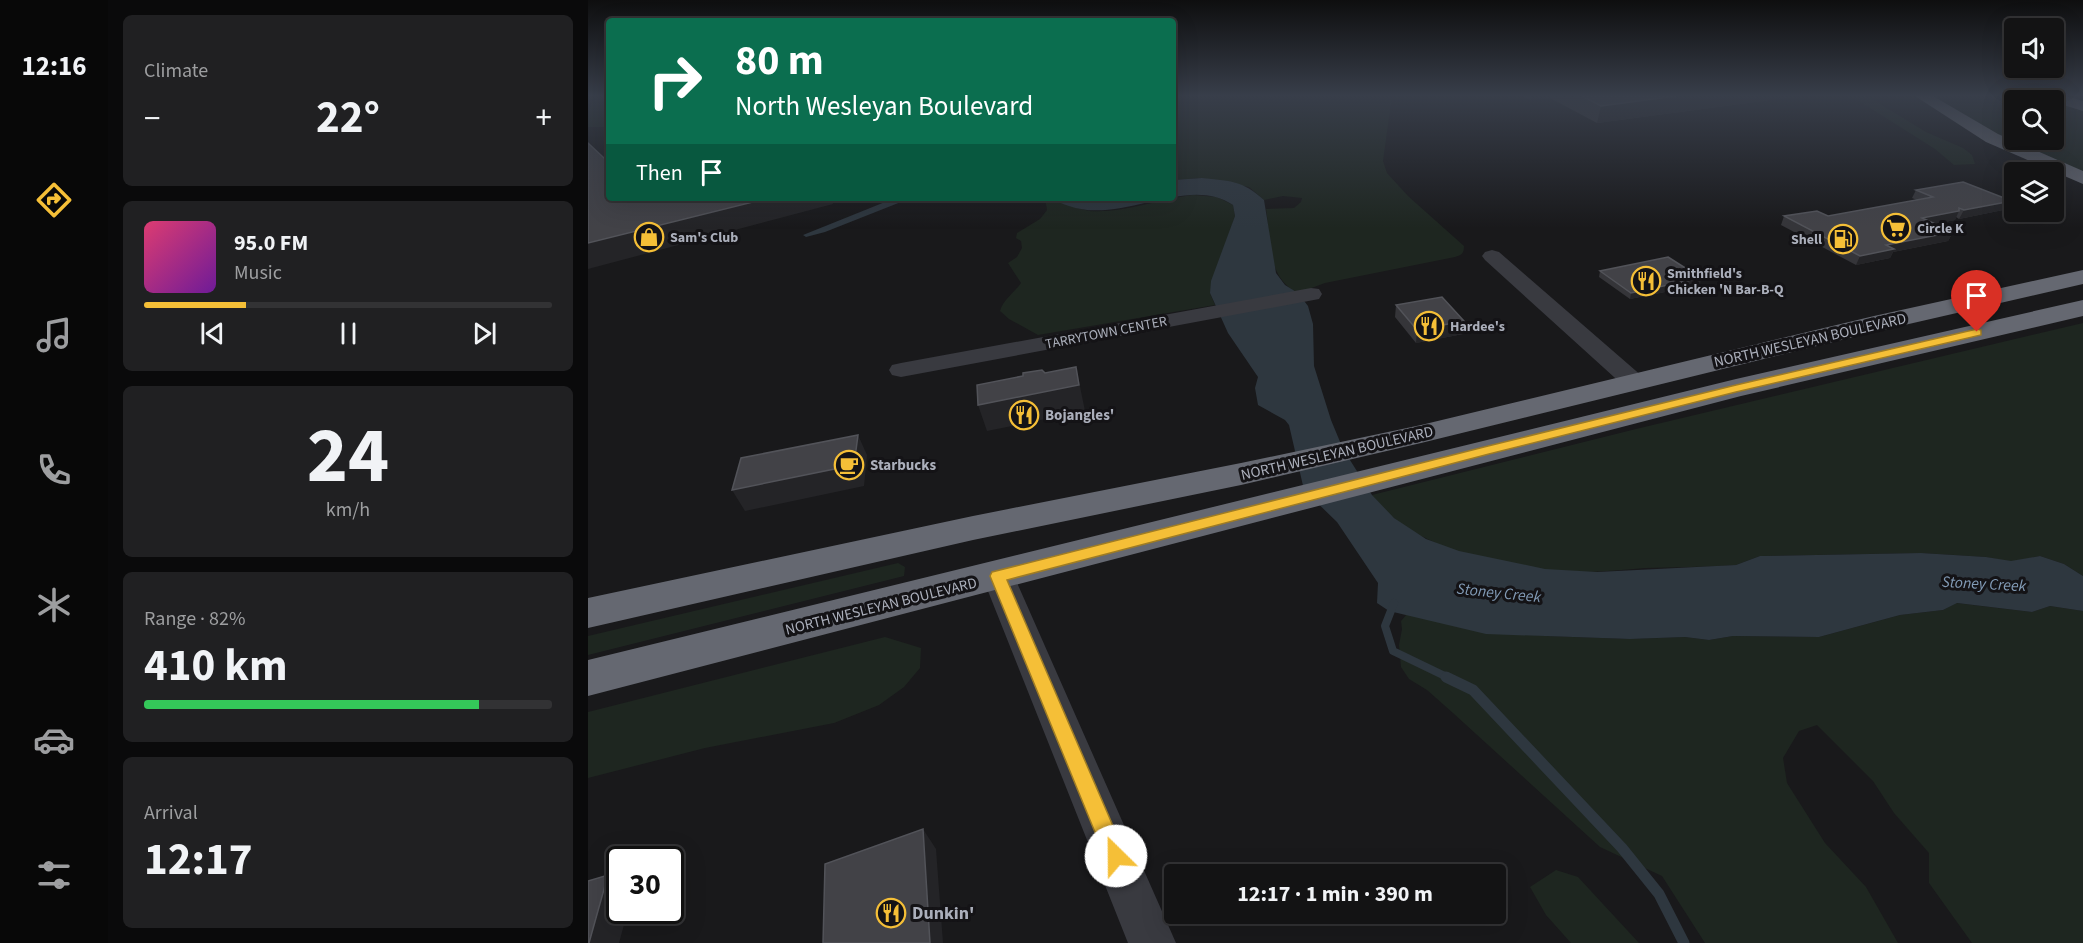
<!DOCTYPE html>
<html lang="en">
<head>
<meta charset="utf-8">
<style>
  :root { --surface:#131314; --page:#202022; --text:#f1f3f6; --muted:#9d9ea0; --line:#323234; --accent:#f5bf37 }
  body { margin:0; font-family:"Source Sans 3",sans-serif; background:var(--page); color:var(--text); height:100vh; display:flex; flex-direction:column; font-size:22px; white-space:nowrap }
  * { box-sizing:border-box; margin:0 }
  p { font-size:20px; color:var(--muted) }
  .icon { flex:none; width:33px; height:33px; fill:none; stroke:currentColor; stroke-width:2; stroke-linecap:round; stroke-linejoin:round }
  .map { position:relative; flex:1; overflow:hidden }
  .details { display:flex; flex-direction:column; gap:15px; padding:15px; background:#0a0a0b; width:480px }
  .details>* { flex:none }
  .banner { position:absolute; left:18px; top:18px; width:570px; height:183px; border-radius:6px; box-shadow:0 6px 24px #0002,0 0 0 2px var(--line); background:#0b6e4f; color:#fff; overflow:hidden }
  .fabs { position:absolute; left:1416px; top:18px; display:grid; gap:12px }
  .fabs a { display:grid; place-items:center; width:60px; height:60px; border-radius:6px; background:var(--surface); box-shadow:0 6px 24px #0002,0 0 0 2px var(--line); font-size:30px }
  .speed { position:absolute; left:18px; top:846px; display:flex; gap:12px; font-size:30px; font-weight:700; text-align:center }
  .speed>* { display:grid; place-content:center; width:78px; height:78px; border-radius:50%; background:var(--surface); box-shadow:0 6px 24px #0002,0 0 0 2px var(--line); line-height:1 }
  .speed .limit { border:3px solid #111; border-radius:9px; background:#fff; color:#111 }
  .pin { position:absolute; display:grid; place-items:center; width:51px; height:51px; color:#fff; margin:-62px -26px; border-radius:50% 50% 50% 0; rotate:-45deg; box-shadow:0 0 6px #0007 }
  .pin .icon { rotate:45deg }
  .me { position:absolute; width:66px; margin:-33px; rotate:337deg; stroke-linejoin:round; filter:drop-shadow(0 0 4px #0008) }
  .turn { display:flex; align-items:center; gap:21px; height:126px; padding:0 30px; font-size:27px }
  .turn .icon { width:78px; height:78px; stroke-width:2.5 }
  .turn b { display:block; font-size:42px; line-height:51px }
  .then { display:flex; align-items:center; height:57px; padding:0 30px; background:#0003; gap:12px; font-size:22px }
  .big { font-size:45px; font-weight:700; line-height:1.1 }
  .details .widget { flex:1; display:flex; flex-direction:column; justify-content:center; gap:9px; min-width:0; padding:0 21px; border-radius:9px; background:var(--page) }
  .details .dial { align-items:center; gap:0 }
  .dial b { font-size:78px; line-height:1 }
  .song { display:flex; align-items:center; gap:18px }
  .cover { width:72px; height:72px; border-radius:9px; background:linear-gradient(135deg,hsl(340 70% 55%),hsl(280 70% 35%)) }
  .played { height:6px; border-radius:3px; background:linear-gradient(90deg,var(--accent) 25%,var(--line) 25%) }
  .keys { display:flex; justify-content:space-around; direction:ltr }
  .heat { display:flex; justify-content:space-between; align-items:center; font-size:33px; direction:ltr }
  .charge { height:9px; border-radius:4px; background:linear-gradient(90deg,#34c759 82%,var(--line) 0) }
  .trip { position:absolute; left:576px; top:864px; width:342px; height:60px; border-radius:6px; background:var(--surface); box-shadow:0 6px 24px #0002,0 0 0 2px var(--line); font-weight:700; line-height:60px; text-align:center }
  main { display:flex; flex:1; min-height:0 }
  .menu { display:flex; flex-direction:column; width:108px; justify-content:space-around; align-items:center; background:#080808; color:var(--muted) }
  .menu .icon { width:42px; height:42px }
  .menu .current { color:var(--accent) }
  .menu b { font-size:27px; color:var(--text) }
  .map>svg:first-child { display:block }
</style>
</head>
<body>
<main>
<nav class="menu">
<b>12:16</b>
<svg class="icon current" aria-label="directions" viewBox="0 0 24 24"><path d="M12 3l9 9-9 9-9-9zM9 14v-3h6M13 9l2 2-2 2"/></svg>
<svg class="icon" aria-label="music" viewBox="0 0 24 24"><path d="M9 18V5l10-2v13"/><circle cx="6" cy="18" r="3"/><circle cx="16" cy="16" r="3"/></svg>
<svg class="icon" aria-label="phone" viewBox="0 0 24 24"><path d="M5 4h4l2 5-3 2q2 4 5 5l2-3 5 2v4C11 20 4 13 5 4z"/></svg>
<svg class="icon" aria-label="climate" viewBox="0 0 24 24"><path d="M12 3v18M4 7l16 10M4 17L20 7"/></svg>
<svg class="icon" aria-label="car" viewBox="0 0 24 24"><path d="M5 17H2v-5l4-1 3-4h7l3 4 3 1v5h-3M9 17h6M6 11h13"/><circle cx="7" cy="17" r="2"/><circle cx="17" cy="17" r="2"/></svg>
<svg class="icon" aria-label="filters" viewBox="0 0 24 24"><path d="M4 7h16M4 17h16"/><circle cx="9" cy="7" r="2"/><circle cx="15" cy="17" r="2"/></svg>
</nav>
<section class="details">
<div class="widget"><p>Climate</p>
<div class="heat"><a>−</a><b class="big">22°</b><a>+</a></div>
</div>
<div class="widget">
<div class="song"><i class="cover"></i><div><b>95.0 FM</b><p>Music</p></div></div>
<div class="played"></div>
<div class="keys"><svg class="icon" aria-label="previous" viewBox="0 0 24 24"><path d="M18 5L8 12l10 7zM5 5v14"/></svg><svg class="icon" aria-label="pause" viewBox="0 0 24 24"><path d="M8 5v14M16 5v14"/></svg><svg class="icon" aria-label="next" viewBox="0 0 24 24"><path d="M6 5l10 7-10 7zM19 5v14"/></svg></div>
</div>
<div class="widget dial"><b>24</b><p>km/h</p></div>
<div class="widget"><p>Range · 82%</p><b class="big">410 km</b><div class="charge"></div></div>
<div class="widget"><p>Arrival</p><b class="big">12:17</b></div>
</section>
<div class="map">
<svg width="1495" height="943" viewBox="0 0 1495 943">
  <rect width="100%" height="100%" fill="#19191b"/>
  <path fill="#1e2620" d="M12,96H21V127H0C0,113 0,101 12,96Z
    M585,96H804L795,161L799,173L820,196L876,246C876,254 873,255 867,257L737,283L710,293C678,277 683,240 678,209L706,208L713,202L714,198L695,196L676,200L661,187L614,178L585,180Z
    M1263,96H1279L1338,132L1375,148L1384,155L1387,164L1366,165L1347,149Z
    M1339,96H1446L1461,100H1426V140H1466V102L1495,110V174L1439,151Z
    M605,195L629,197L645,205L647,216L622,293L627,305L450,335L421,319L412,311C415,300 426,293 433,283L420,263L429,257L434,248L433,241L428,238L429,233L452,219L459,210L457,198C471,198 486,209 502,211C537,213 571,199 605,195Z
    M1495,323V576L1476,564L1452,556L1423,562L1398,557L1333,553L1172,556L1148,565C1118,567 1087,567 1057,568C1031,570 1005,573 979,572C918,568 821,549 784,495L1048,429Z
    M310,563L317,567L316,576L0,655V636Z
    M1368,603L1444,612L1462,606L1495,611V943H1384L1341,883V853L1306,813L1285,781L1229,725L1211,731L1195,758L1199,783L1237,843L1278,887L1310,943H1117L1074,876L1012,847L865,713L839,690L821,679L813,667L811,645L814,629L813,621L819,614L880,629L958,636L1042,639L1097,637L1121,640L1145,636L1231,637L1312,615L1355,610Z
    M297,637L333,648L332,668L316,687L291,705L246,723L117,748L0,778V712Z
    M968,870L990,877L1051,943H983L958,915L942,887Z"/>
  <path fill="#2e373f" d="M614,178C642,181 654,180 676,200L688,273L697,285L710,293L720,306L725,324L726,366L743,420L755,449L784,495L806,518L838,539L871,551L957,569L1009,572L1148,565L1172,556L1333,553L1398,557L1423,561L1452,556L1476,564L1495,576V611L1462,606L1444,612L1369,603L1355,610L1312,615L1231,637L1145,636L1121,640L1097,637L1042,639L898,634L801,611L789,603L790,583L749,522L716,490L701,425L697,420L670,405L667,388L670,377L640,333L622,293L623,281L647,216L645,205C600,174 533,225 481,206C475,204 469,202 465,198H585V180Z
    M307,198H323L237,232L218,237L215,235Z"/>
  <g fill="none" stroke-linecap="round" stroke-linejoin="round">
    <path stroke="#2e373f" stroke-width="8" d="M806,603L797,626L805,651L861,678"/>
    <path stroke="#2e373f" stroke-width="11" d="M858,677L885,690L1034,848L1071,894L1096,943"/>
    <path fill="#393a40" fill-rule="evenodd" d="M904,250L911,252L1055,377L1058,382L1055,387L1046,389L1037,387L897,260L894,256L897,252Z
      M723,288L731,289L734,294L731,299L313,377L304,375L301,370L304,365L313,363Z
      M410,564L422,567L426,576L588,943H540L394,576L398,567Z"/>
    <path fill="#656871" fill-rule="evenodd" d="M1327,96H1345L1410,134L1495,171V184L1398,142Z
      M1454,96H1478L1495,101V111L1456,99Z
      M1495,270V284L1286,332L833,443L653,485L385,540L0,628V598L385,516L653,463L833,425L1286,316Z
      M1495,300V316L1153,396L0,696V660L1148,379Z"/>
  </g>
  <path fill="#353539" d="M933,96H1206V97L1009,123L962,98L943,100Z
    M1328,190L1424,201L1420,209L1371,219L1368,217L1367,220L1346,224L1365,232L1360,241L1305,252L1302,258L1268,265L1193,225L1196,216H1240L1329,200L1324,198Z
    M1012,271L1112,285L1042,299L1011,277Z
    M808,305L876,321L875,334L828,343L807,317Z"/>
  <path fill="#242427" d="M944,96H962V98L943,100Z
    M1088,96H1206V97L1009,123L1013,106Z
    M181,198H243L245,204L0,269V243Z
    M1424,201L1420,209L1371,219L1376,210Z
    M1371,211L1367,220L1330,227L1334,218Z
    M1365,232L1360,241L1305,252L1302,258L1268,265L1272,256L1298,245Z
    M1113,278L1112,285L1042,299L1043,293Z
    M876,321L875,334L828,343L829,330Z
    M488,367L497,411L399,431L390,405Z
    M270,435L279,455L276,486L157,511L144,490Z
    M335,829L348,849L355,943H342Z
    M20,875L32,884V910H40L31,943H1Z"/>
  <path fill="#424247" stroke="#525359" stroke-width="1.5" d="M994,96H1088L1013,106Z
    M0,143L16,158H21V198H181L0,243Z
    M1375,182L1424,201L1376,210L1371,208V211L1334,218L1365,232L1298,245L1306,249L1272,256L1196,216L1229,211L1240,216L1345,197L1328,190Z
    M1080,257L1113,278L1043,293L1012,271Z
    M854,297L876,321L829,330L808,305Z
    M488,367L491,385L390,405L389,385L435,376V373L454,370L457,373Z
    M270,435L266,465L144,490L153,458Z
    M335,829L342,943H235L237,864Z
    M20,875L1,943H0V881Z"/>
  <linearGradient id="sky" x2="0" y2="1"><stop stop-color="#0e0e0f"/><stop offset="0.42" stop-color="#383e4a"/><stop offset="1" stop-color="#383e4a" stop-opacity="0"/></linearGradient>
  <rect width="1495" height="228" fill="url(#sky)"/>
  <path fill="#f5bf37" stroke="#9f7c24" stroke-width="1.5" d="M1389,329L1393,330V335L1148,392L901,454L419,580L538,856L535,864L528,867L520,864L402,576L404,572L900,446L1148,385Z"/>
  <defs>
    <g id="supermarket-ring" transform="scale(1.5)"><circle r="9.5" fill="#141316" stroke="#f5bf37" stroke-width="1.5"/><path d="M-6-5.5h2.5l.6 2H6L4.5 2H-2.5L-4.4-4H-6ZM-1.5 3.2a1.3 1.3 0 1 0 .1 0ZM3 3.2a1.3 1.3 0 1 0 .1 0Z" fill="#f5bf37"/></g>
    <g id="shop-ring" transform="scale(1.5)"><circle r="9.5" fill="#141316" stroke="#f5bf37" stroke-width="1.5"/><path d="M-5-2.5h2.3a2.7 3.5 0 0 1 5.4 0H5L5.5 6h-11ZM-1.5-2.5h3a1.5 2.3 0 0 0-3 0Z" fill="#f5bf37"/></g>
    <g id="fuel-ring" transform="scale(1.5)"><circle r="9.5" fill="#141316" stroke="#f5bf37" stroke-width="1.5"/><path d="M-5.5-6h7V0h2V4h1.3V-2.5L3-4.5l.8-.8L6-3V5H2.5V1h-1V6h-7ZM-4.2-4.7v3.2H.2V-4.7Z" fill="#f5bf37"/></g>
    <g id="restaurant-ring" transform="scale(1.5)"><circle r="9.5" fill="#141316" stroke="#f5bf37" stroke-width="1.5"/><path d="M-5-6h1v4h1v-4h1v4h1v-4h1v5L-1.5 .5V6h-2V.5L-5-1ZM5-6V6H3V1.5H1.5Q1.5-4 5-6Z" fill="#f5bf37"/></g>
    <g id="cafe-ring" transform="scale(1.5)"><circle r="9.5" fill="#141316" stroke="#f5bf37" stroke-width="1.5"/><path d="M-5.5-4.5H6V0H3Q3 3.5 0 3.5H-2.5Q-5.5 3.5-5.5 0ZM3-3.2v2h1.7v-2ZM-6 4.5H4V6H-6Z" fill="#f5bf37"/></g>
  </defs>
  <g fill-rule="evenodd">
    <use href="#supermarket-ring" x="1308" y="228"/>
    <use href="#shop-ring" x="61" y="237"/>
    <use href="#fuel-ring" x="1255" y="239"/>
    <use href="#restaurant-ring" x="1058" y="281"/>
    <use href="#restaurant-ring" x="841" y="326"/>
    <use href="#restaurant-ring" x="436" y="415"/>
    <use href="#cafe-ring" x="261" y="465"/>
    <use href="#restaurant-ring" x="303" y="913"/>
  </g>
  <g text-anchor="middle" stroke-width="6" stroke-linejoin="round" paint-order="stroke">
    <g font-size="14" font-weight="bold" fill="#abafbb" stroke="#141316" text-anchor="start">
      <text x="1329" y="233">Circle K</text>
      <text x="82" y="242">Sam's Club</text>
      <text x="1234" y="244" text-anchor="end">Shell</text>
      <text x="1079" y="278">Smithfield's<tspan x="1079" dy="16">Chicken 'N Bar-B-Q</tspan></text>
      <text x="862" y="331">Hardee's</text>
    </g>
    <g font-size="14" fill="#abafbb" stroke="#141316">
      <text transform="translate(518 332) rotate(-11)" y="5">TARRYTOWN CENTER</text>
    </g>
    <g font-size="15" fill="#abafbb" stroke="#141316">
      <text transform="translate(1222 340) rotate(-13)" y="5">NORTH WESLEYAN BOULEVARD</text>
      <text transform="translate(749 453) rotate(-13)" y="5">NORTH WESLEYAN BOULEVARD</text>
      <text transform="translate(293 606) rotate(-14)" y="5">NORTH WESLEYAN BOULEVARD</text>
    </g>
    <g font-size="15" font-weight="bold" fill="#abafbb" stroke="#141316" text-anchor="start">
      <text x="457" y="420">Bojangles'</text>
      <text x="282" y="470">Starbucks</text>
    </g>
    <g font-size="16" font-style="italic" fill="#829bb6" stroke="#141316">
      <text transform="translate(1396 583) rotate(3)" y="6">Stoney Creek</text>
      <text transform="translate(911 592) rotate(6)" y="6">Stoney Creek</text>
    </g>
    <g font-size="18" font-weight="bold" fill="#abafbb" stroke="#141316" text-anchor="start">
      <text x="324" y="919">Dunkin'</text>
    </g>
  </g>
</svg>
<div class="fabs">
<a><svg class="icon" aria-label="sound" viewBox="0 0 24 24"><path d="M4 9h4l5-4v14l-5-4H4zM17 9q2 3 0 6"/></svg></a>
<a><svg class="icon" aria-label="search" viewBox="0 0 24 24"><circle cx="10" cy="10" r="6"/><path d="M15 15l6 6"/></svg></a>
<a><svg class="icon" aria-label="layers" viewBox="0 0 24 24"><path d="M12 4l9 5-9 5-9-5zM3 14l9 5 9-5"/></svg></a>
</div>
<div class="speed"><div class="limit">30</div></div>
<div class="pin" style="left:1389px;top:332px;background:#d93025"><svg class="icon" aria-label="arrive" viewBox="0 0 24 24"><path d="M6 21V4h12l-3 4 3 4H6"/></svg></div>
<svg class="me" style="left:528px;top:856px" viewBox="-20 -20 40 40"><circle r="19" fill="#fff"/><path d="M0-13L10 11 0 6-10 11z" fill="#f5bf37"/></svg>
<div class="trip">12:17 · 1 min · 390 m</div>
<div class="banner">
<div class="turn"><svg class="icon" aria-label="right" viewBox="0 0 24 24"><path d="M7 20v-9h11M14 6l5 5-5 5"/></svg><div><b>80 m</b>North Wesleyan Boulevard</div></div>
<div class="then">Then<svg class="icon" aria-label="arrive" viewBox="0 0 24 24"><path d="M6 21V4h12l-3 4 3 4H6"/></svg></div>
</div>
</div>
</main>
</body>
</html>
